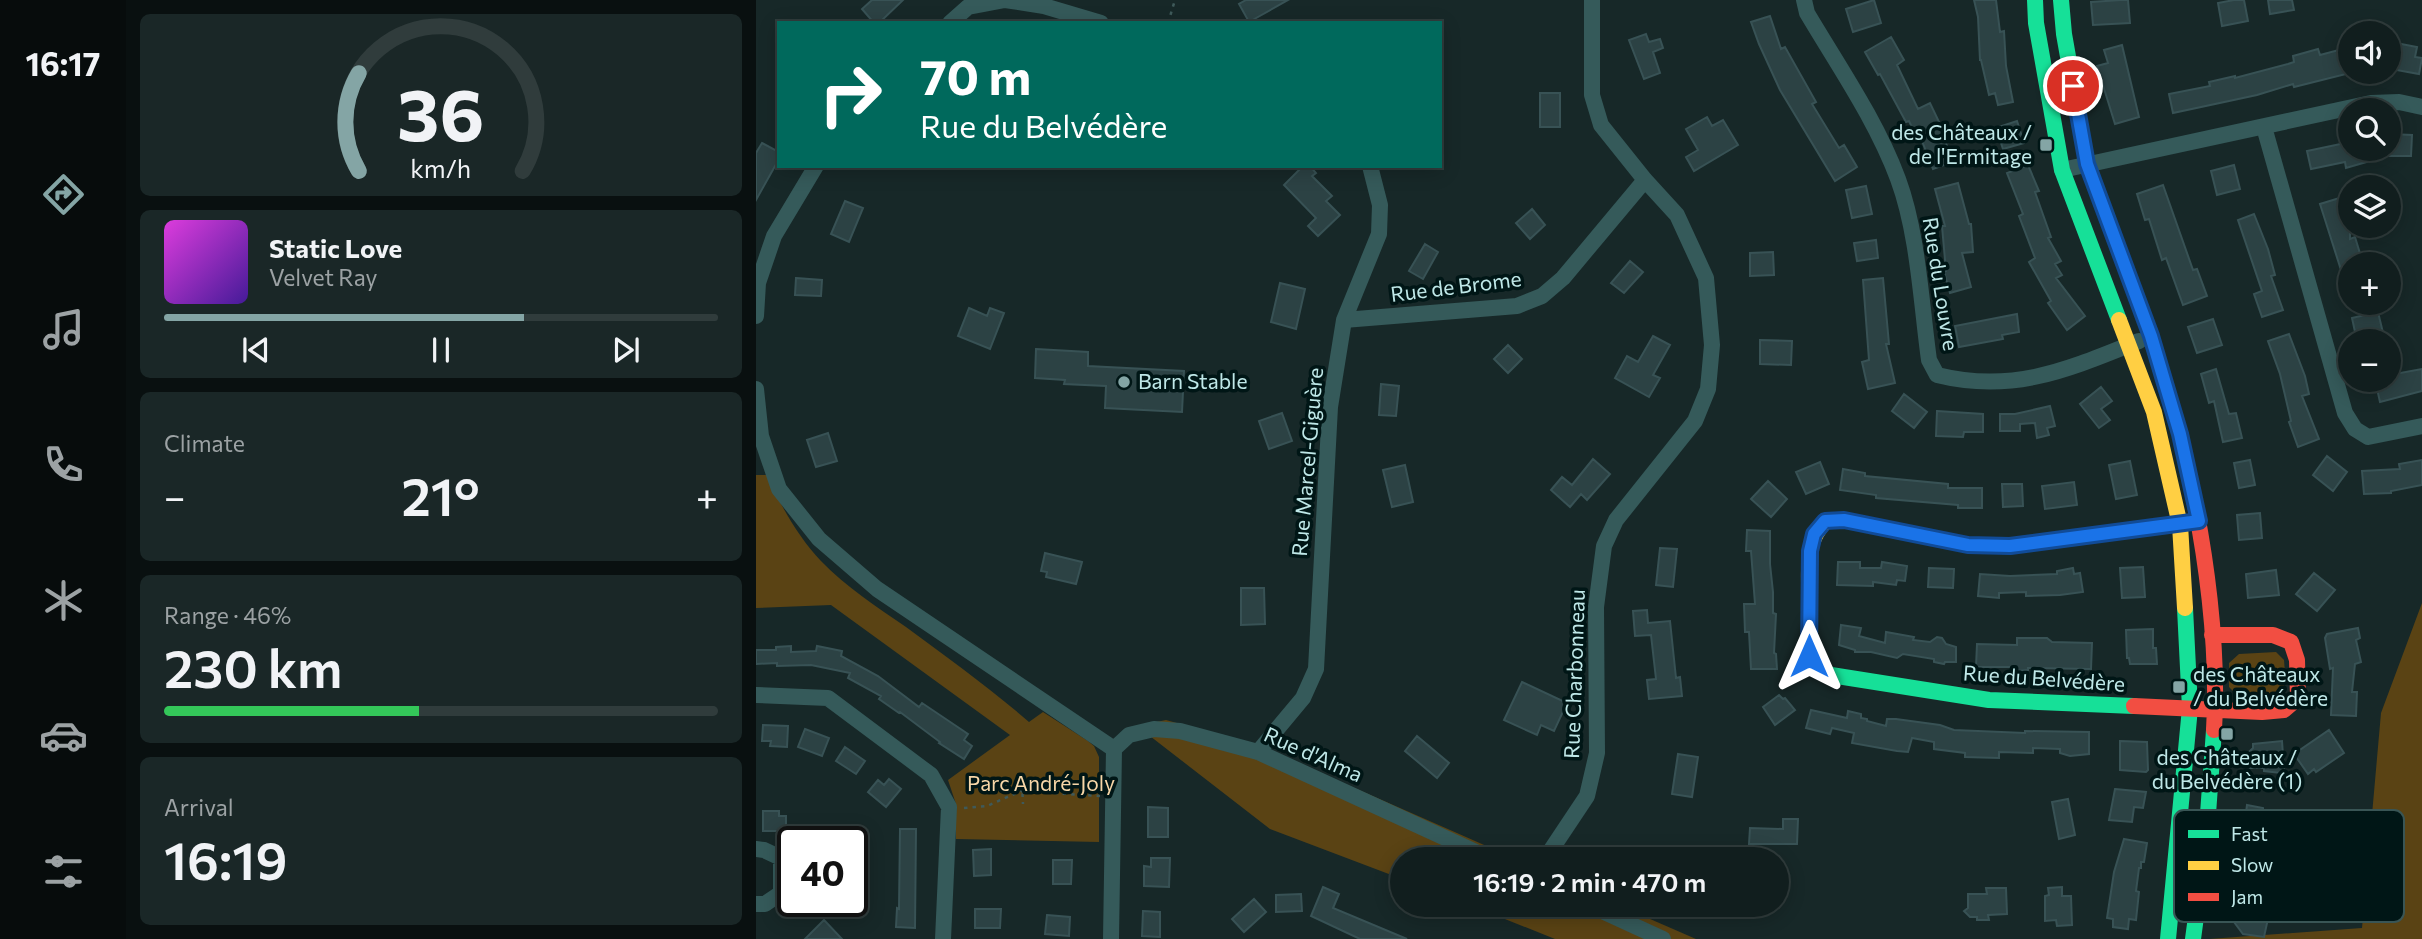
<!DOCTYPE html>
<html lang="en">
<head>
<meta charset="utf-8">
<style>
  :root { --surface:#111e1e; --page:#1a2727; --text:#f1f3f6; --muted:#9ca2a4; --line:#303c3c; --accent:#84a5a5 }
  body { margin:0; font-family:Commissioner,sans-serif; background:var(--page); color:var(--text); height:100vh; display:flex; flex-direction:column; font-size:26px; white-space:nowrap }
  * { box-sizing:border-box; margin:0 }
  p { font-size:23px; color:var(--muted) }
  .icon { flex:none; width:38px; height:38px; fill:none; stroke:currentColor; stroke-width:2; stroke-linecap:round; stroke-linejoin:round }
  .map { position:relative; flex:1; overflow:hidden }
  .details { display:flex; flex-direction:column; gap:14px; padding:14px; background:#091010; width:630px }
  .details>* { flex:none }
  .guide { position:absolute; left:21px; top:21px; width:665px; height:147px; border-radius:0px; box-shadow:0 4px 18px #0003,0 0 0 2px var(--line); background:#00695c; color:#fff; overflow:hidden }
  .buttons { position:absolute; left:1582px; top:21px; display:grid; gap:14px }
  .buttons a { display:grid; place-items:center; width:63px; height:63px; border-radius:50%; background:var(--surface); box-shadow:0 4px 18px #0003,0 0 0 2px var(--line); font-size:35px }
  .speed { position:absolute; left:21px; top:826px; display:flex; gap:14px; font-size:35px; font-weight:700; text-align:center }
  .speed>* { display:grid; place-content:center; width:91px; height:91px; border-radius:50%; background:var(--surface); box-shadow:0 4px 18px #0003,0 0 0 2px var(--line); line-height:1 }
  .speed .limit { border:4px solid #111; border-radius:10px; background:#fff; color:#111 }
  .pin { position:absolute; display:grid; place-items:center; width:60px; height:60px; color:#fff; margin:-30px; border:4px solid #fff; border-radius:50%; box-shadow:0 2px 7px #0007 }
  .me { position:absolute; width:77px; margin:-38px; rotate:0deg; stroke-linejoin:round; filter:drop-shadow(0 0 5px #0008) }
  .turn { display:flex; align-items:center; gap:24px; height:147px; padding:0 28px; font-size:32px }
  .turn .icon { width:91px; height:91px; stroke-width:2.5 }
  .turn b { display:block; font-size:49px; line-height:60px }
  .big { font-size:52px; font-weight:600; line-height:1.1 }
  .details .tile { flex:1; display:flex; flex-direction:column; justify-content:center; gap:10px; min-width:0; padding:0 24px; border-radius:10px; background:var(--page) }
  .details .dial { align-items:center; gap:0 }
  .dial svg { height:182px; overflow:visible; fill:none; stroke:var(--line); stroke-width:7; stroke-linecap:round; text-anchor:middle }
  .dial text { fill:var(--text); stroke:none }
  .song { display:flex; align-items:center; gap:21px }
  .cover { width:84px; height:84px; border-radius:10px; background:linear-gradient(135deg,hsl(300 70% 55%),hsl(260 70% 35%)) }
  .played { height:7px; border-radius:4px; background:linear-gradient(90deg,var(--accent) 65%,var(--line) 65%) }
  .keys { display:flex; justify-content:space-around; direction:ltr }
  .heat { display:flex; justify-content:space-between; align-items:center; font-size:38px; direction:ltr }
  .charge { height:10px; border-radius:5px; background:linear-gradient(90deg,#34c759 46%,var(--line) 0) }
  .trip { position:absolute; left:634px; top:847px; width:399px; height:70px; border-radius:35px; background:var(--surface); box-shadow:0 4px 18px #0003,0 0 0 2px var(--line); font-weight:600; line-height:70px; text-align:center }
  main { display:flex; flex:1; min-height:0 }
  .menu { display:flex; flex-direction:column; width:126px; justify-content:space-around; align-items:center; background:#070c0c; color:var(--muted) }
  .menu .icon { width:49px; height:49px }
  .menu .on { color:var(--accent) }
  .menu b { font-size:32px; color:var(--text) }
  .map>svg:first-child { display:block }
</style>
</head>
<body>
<main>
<nav class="menu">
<b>16:17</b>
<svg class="icon on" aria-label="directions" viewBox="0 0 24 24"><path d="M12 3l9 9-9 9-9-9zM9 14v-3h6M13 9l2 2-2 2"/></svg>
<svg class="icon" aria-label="music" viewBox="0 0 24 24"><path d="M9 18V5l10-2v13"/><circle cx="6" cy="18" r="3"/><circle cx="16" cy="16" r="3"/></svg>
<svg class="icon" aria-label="phone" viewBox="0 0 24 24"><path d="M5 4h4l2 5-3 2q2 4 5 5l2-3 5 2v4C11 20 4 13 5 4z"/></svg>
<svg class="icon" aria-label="climate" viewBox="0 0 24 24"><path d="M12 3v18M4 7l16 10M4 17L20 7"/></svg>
<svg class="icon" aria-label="car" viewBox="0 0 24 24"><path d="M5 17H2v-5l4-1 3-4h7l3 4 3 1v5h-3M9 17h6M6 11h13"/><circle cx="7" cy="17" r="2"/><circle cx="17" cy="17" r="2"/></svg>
<svg class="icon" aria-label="filters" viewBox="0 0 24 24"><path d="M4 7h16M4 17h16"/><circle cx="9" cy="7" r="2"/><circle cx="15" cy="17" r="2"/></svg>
</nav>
<section class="details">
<div class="tile dial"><svg viewBox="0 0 100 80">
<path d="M14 69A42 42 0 1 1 86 69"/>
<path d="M14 69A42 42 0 0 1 14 26" stroke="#84a5a5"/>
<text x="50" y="56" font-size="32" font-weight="700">36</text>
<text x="50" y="72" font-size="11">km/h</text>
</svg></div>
<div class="tile">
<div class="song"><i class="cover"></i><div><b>Static Love</b><p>Velvet Ray</p></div></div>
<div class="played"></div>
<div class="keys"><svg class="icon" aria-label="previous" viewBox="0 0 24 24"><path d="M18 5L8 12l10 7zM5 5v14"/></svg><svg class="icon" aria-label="pause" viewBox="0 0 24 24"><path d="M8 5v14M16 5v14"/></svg><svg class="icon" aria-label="next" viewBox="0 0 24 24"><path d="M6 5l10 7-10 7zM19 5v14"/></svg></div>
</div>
<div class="tile"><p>Climate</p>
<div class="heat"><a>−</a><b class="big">21°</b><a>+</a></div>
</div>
<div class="tile"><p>Range · 46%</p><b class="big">230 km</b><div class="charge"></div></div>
<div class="tile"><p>Arrival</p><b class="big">16:19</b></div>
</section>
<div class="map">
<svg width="1666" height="939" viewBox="0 0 1666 939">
  <rect width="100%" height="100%" fill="#172828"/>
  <path fill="#5a4314" d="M0,475H11C24,505 43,538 65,561C90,587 121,607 150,627C192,658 234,688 273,722L287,712L332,741L338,746L343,757V842L200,839V804L192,780L254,735L75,605L0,608Z
    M1666,603V939H1453L1606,928L1625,713Z
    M1520,652L1528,660C1532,703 1522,698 1484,698L1473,687V663L1483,654Z
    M410,720L503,746L760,859H646V879L514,829L381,726Z
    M714,905H862L940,939H799Z"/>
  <path fill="#2c4244" stroke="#385255" stroke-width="2" d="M116,0H147L123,23H118L106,9Z
    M490,0H532L493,22L483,4Z
    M1118,0L1125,23L1097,32L1090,9Z
    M1218,0H1240L1244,32L1248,31L1250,66L1257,102L1242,105L1239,93L1233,95L1225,60H1224L1222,17Z
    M1365,0H1372L1374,23L1337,25L1335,2Z
    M1478,0H1488L1492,21L1466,26L1462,3Z
    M1512,0H1536L1538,10L1514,14Z
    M1014,16L1025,49L1029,47L1060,102L1056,104L1083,148L1088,145L1101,167L1079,181L1024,90L1003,44L995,22Z
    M890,34L893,42L904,39L907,48L897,52L904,73L888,79L873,40Z
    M1135,37L1148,60L1141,65L1162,109L1174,103L1185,126L1184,127L1197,162L1177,169L1164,136L1161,138L1153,121L1150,122L1124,74L1122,75L1109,52Z
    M1640,43L1661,47L1659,57L1666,58L1663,74L1635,69Z
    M1366,45L1383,117L1359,124L1341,66L1352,63L1348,50Z
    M1594,47V73L1538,87L1537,84L1501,95L1417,113L1413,94L1454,86L1453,82L1479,76V78L1532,64L1538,62L1537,56L1562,49L1564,55Z
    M784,93H804V127H784Z
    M951,117L956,126L967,120L982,145L938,171L930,157L942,150L930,129Z
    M1261,121L1268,143L1247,149L1240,128Z
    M1633,134L1656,135L1655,156H1633Z
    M1594,142V149H1611L1614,161L1590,168L1589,162L1555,169L1551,151Z
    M6,143L23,152V159L0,200V153Z
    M1272,165L1283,191L1279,192L1295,237L1292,238L1305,261L1299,264L1306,275L1300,278L1329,316L1311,330L1292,303L1295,301L1273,262L1279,258L1263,216L1267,214L1251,173Z
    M1478,165L1484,189L1461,195L1455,171Z
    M547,166H554L560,173L556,176L576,196L570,201L584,215L562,236L552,226L560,218L528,185Z
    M1202,183L1213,224H1215L1217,252L1206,253L1215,287L1194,293L1188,272L1190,271L1186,226H1189L1179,189Z
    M1407,185L1437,270L1441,269L1451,296L1427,305L1410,258L1406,260L1393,219L1389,220L1381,194Z
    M1110,186L1116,214L1096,218L1090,190Z
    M1590,196L1594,211V239L1599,237L1606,260L1594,264V291L1592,292L1564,204Z
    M89,201L107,208L93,242L75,234Z
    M776,209L789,225L774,239L760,223Z
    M1498,214L1512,249L1519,275L1515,276L1527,310L1506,317L1498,294L1506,291L1482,220Z
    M1120,240L1122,258L1101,261L1098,243Z
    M669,244L682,252L667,279L653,271Z
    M1017,252L1018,275L994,276V253Z
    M874,261L887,272L868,293L855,283Z
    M40,278L66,280L65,296L39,295Z
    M1127,278L1133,344H1130L1139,383L1112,389L1106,362L1113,360L1107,280Z
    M524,283L549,289L540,329L515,322Z
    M213,308L231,316L234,308L248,313L234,349L202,336Z
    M1622,312L1628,337L1601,341L1596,318Z
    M1261,314L1263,332L1246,335L1247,339L1203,347L1199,326Z
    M1457,319L1466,345L1441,353L1432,327Z
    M1533,334L1549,376L1553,394L1546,396L1563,439L1542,447L1533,422L1535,421L1524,374L1512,341Z
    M897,336L914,345L897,375L904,378L893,397L859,378L871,356L882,362Z
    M1004,340L1036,341L1035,365L1004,364Z
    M752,345L766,359L752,373L738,359Z
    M280,349L332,352V366L428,371L426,412L349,408L350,386L308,384L309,380L279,378Z
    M1460,369L1473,414L1480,413L1486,438L1467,442L1458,401L1453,403L1445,374Z
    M1666,369V391L1624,402L1619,380H1633V375Z
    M625,384L643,386L640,416L623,415Z
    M1345,387L1356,401L1345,409L1354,420L1343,428L1324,404Z
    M1148,394L1171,412L1158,428L1136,411Z
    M1294,406L1299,426L1291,428L1293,435L1281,438L1279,423L1264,424V431H1244V414H1259Z
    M1181,411L1227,414V432H1208L1207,437L1180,436Z
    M526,413L536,441L513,449L503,421Z
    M72,433L81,461L60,467L51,440Z
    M1571,456L1591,472L1577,491L1557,475Z
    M837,459L854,474L831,500L825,494L814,507L795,490L806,477L816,485Z
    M1494,460L1499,485L1483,488L1478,463Z
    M1666,460V485L1635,491V493L1608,494L1606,471L1644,469L1643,464Z
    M1374,461L1381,495L1360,499L1353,465Z
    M1064,462L1073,484L1050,494L1040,472Z
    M649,465L657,502L636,507L627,470Z
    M1087,469L1109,473V476L1192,484V488H1226V508H1202V505L1120,498V495L1084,490Z
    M1012,481L1031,499L1015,517L995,499Z
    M1318,482L1321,505L1289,509L1286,486Z
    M1246,484H1266L1267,506L1247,507Z
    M1504,513L1506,538L1483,540L1481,515Z
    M991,530L1014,531V564L1017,592V613L1020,614L1018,653L1020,654L1021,669H995L993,632H989L988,604H999L995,551H990Z
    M904,548L921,549L917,587L900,585Z
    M289,553L326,562L320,584L290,577L291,572L285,571Z
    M1082,562H1104V568H1125L1126,562L1151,566L1149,581L1141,580L1140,585L1117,582V586L1081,585Z
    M1387,567L1389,597L1366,598L1364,568Z
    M1173,568L1198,569L1197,588L1172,587Z
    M1317,568L1318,574L1324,573L1327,592L1304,595L1270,596V592L1243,593V598L1222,596L1224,574L1254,576L1301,574V571Z
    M1520,570L1523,595L1492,598L1490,574Z
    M1558,573L1579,590L1561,611L1540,594Z
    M485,588H508L509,624L485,625Z
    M891,610L892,623L914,621L920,678L924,677L926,696L893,699L891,680L900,679L895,635L879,636L877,611Z
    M1085,625L1105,628L1103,636L1129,643L1130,632L1158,637L1157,640L1174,642L1181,637L1186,638L1190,644L1200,647V662H1189L1188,664L1178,662V659L1147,654L1141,658L1115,652H1099V650L1083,645Z
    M1602,628L1604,638L1600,640L1605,662L1599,664L1596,692H1601L1600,716L1575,715L1577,668L1574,669L1569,638L1571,634Z
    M1397,629V648H1400L1401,664H1374L1373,658H1371L1370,630Z
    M1261,638H1291L1296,642L1336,643L1335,669L1272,668V670L1261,671V667H1220L1221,644L1261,645Z
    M35,646V652L60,651L61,646L86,651L85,656L122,676L163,707L166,703L212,734L208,740L216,746L208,759L183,743L184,742L144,712L143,713L123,699L125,696L92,678L94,673L55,665L21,666V663L0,664V650H20V647Z
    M766,682L811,703L798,731L785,725L781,735L748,720Z
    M1023,695L1027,699L1029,698L1039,710L1019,725L1007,707Z
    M1055,710L1091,718L1092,711L1105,714V718L1111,719V721L1130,726L1131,719H1140L1184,725L1198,730L1269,733V731L1333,732V754L1314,756L1304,753V749L1277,748V753L1243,752V758L1209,757V753L1178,749V742L1156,738L1152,752L1141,751L1096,743L1098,733L1076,728L1074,734L1050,728Z
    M7,725L32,726L31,747L14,746L15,741H6Z
    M49,729L73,738L66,756L42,747Z
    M1573,730L1588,753L1560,772L1558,769L1552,774L1538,754Z
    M661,736L693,763L681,778L649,751Z
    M1364,741L1391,742L1392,770L1390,772L1364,770Z
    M1526,741L1528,769L1525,773L1508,771V768H1494L1490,764V755L1497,748V744Z
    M89,747L109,761L100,774L80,761Z
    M922,754L942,757L936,797L916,794Z
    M133,779L145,789L130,807L112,792L122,780L128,785Z
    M1359,789L1390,792L1387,808L1378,807L1376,822L1353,820Z
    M1312,799L1319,835L1303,839L1296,802Z
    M1491,805L1507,808V813L1517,815L1508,862L1514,863L1511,905H1515L1508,937L1487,934L1478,922L1479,914L1477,910V906L1482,900L1487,901L1491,876L1483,875L1492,820H1489Z
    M392,807L412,808V837H392Z
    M7,811H23V816H30V831H7Z
    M1027,819H1042L1041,844H993L994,828L1027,829Z
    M144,829H160L159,928L140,927L141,908L143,909Z
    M1368,839L1391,843L1388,862H1385V868H1383L1380,891L1383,892L1380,920L1373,919L1372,929L1357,927V919L1351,918L1358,872Z
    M235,849V875L218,876L217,850Z
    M395,858H414L413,887L388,886V866L395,867Z
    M297,860H316L315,884H297Z
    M567,887L583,894L577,908L651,939H604L555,916Z
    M1306,887V896H1315L1316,925L1301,926L1300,920L1289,921V896L1293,895L1292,888Z
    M1230,888H1250L1251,914L1232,915L1233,920H1221V917H1214L1208,911L1212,908V894H1231Z
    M545,894L546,911L520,912V895Z
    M498,899L510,912L488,932L476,919Z
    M219,909H245L244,928H219Z
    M387,911L404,912V937L386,936Z
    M291,915L314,917L313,936L289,934Z
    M68,920L86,939H49Z"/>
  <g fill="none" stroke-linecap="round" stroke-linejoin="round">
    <path stroke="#3f5a5a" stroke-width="2.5" stroke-dasharray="3.5 5" stroke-linecap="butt" d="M412,23L419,0
      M266,785L267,804
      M208,808L231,806L265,791L344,796"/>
    <path stroke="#355a5a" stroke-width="16" d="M1048,0L1051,13C1083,67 1120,120 1142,179C1162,233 1165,302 1173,360L1181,375C1258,394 1313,369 1383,341
      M194,23L212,7L249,0L288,6L345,23
      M1508,127L1589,413L1599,429L1612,437L1666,426
      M1306,170L1615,103L1643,102L1666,107
      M0,316L2,283L18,236L60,166
      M588,320L761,306L786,296L807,278L889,180
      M0,389L5,436L23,489L63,539L121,589L358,749
      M0,695L72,698L175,775L193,807L187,939
      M358,749L373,735L398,729L424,731L502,752L735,859
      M502,752L547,698L560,669L574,407L588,320L623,234L624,205L614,166
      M0,849L8,850L25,858V893L9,904H0
      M789,859L831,796L841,753L840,607L848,546L860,520L939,421L952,389L956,345L950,278L921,215L889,180L845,125L836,95V0
      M833,905L907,939
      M355,939L358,749"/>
    <path stroke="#16e098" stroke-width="16" d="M1279,0L1280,23L1306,170L1363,320
      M1305,0L1308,34L1331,164L1395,336L1424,434L1432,471
      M1053,584V656L1060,666L1075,675L1233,700L1378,706
      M1412,939L1434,708L1429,608
      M1437,939L1450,842L1458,730"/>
    <path stroke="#ffcf43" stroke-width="16" d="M1363,320L1398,412L1424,525L1429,608
      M1053,584C1053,557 1051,542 1069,521L1088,520L1212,545L1254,546L1443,521"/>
    <path stroke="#f24e42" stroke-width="16" d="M1432,471C1450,551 1463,647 1458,730
      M1378,706L1506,712L1528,710L1542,698L1541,660L1535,642L1517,635H1456"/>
  </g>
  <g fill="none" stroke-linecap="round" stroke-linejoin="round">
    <g stroke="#114b97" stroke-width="18">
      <path id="route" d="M1053,656L1054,551L1058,534L1069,521L1088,520L1212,545L1254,546L1443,521L1424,434L1395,336L1331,164L1317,86"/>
    </g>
    <use href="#route" stroke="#1a73e8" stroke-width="12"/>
  </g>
  <g fill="#84a5a5" stroke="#001616" stroke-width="2.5">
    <rect x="1283" y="138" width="14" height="14" rx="3.5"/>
    <circle cx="368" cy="382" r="7"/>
    <rect x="1416" y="680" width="14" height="14" rx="3.5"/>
    <rect x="1464" y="727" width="14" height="14" rx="3.5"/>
  </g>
  <g text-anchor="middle" stroke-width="7" stroke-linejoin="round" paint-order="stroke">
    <g font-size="21" fill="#bfe8e8" stroke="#001616" text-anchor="start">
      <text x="1276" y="140" text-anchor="end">des Châteaux /<tspan x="1276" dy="24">de l'Ermitage</tspan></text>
      <text x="382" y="389">Barn Stable</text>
      <text x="1437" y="682">des Châteaux<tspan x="1437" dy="24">/ du Belvédère</tspan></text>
      <text x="1471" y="765" text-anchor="middle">des Châteaux /<tspan x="1471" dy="24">du Belvédère (1)</tspan></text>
    </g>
    <g font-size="21" fill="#bfe8e8" stroke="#001616">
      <text transform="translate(1184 284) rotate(81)" y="7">Rue du Louvre</text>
      <text transform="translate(700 287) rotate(-7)" y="7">Rue de Brome</text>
      <text transform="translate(552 462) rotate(-85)" y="7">Rue Marcel-Giguère</text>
      <text transform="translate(819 674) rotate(-88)" y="7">Rue Charbonneau</text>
      <text transform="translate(1288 679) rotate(4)" y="7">Rue du Belvédère</text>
      <text transform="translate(557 755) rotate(24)" y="7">Rue d'Alma</text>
    </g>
    <g font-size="21" fill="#f7d7a8" stroke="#001616">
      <text x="285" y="791">Parc André-Joly</text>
    </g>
  </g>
  <rect x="1418" y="810" width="230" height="112" rx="10" fill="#001616" stroke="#395555" stroke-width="2"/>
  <rect x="1432" y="830" width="31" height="8" fill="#16e098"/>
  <rect x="1432" y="861" width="31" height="9" fill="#ffcf43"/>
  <rect x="1432" y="893" width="31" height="8" fill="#f24e42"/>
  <g font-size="19" fill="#bfe8e8">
    <text x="1475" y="841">Fast</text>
    <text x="1475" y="872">Slow</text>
    <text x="1475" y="904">Jam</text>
  </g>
</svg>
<div class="buttons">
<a><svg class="icon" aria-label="sound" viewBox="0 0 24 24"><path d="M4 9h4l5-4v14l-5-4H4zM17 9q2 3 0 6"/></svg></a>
<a><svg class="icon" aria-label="search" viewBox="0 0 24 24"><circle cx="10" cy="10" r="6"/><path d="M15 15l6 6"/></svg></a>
<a><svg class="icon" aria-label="layers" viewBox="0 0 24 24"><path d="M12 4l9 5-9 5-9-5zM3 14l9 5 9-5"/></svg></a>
<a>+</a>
<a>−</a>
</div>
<div class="speed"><div class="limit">40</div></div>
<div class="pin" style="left:1317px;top:86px;background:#d93025"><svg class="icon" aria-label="arrive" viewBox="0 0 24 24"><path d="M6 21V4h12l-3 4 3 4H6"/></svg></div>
<svg class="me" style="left:1053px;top:656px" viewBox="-20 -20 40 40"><path d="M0-17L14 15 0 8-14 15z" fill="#1a73e8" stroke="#fff" stroke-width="4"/></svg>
<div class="trip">16:19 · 2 min · 470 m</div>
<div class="guide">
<div class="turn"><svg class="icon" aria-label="right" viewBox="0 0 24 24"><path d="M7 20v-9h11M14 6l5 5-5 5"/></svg><div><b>70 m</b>Rue du Belvédère</div></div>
</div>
</div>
</main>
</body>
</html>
